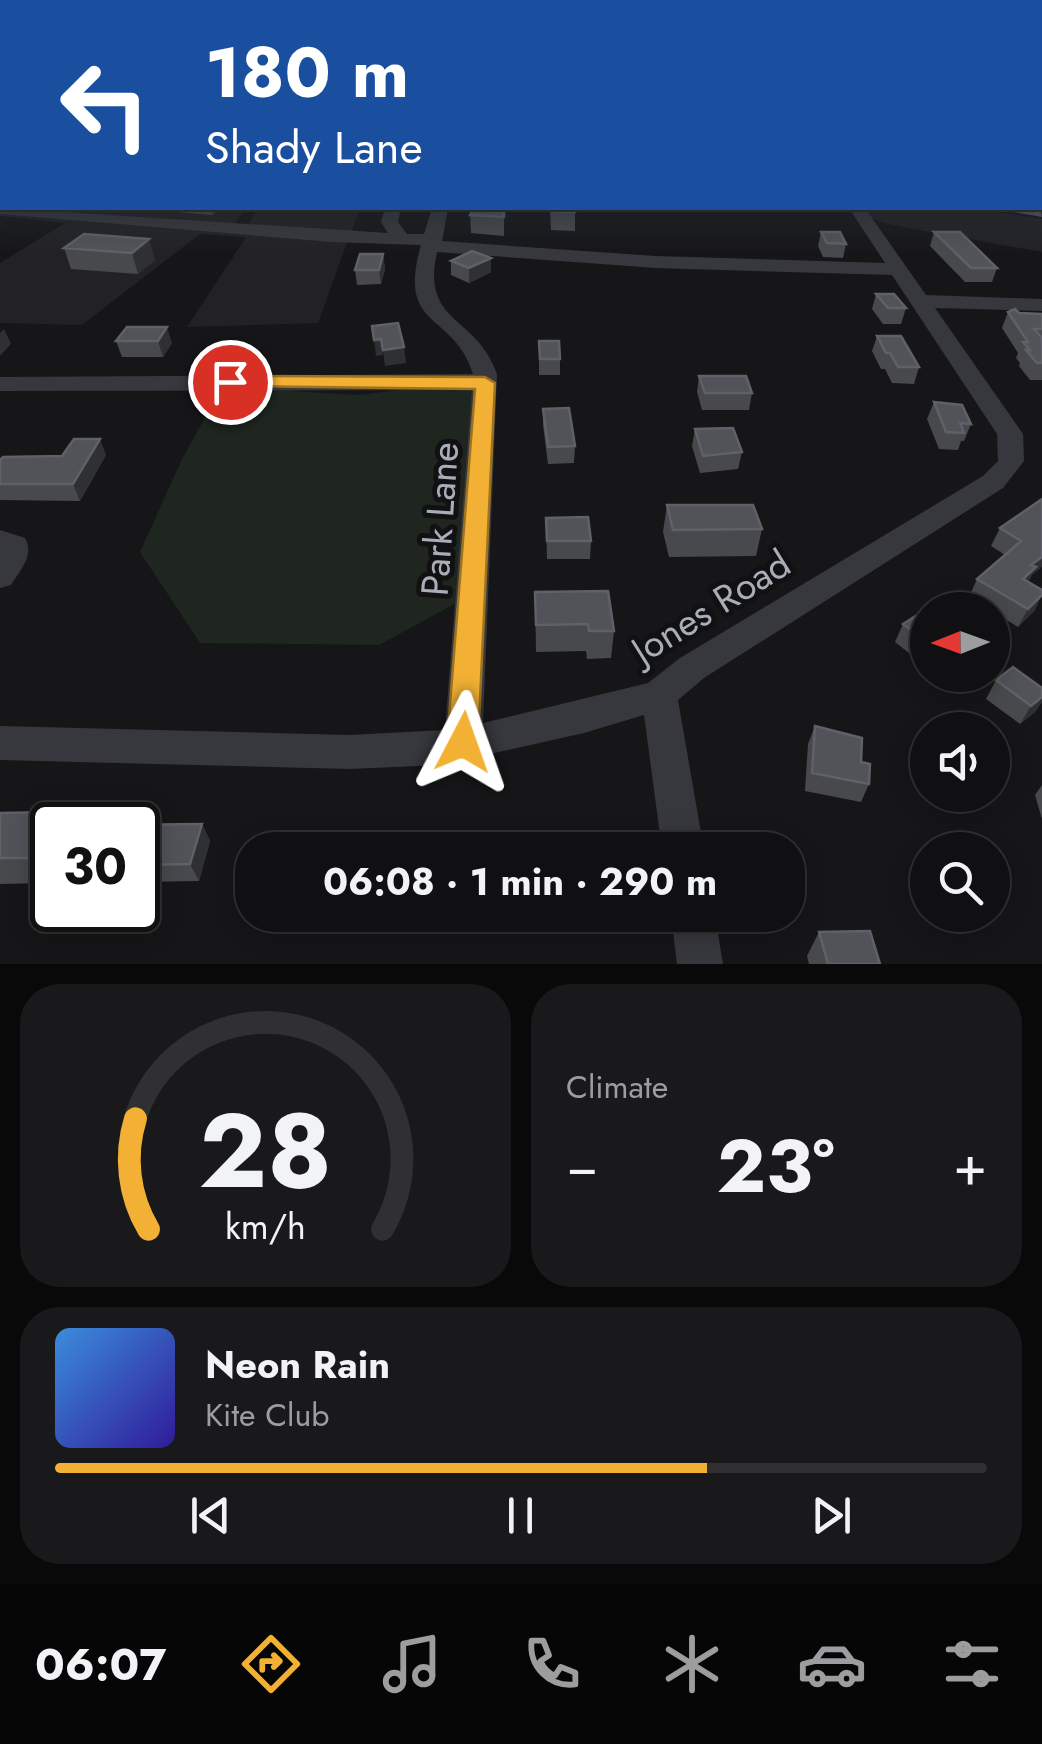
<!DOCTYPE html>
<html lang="en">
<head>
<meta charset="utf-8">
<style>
  :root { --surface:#101012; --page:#19191b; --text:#f1f3f6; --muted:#9c9d9f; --line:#303032; --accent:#f2b134 }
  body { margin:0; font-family:Jost,sans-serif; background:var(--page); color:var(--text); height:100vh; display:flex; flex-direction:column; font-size:38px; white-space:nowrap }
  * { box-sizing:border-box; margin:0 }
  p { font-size:32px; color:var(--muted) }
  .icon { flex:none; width:55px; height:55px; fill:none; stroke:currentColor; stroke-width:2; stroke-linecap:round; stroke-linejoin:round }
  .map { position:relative; height:964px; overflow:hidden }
  .details { display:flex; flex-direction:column; gap:20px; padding:20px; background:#09090a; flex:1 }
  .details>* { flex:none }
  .guide { position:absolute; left:0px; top:0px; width:1042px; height:210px; box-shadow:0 5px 25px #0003,0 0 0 2px var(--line); background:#1a4fa0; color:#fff; overflow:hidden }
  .needle { width:65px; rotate:269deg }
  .fabs { position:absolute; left:910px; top:592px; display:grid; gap:20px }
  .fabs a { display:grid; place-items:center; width:100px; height:100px; border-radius:50%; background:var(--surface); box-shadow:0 5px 25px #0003,0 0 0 2px var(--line); font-size:50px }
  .speed { position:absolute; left:30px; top:802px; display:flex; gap:20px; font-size:50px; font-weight:700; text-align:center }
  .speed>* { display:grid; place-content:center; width:130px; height:130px; border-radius:50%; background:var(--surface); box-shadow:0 5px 25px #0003,0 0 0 2px var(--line); line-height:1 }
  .speed .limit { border:5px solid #111; border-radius:15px; background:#fff; color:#111 }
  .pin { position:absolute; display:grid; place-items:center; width:85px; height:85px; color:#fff; margin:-42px; border:5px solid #fff; border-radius:50%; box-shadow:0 2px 10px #0007 }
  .me { position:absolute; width:110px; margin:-55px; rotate:4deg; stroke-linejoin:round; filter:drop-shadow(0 0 8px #0008) }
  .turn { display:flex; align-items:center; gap:35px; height:210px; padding:0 40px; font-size:45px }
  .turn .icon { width:130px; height:130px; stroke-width:2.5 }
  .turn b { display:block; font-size:70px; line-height:85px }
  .big { font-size:75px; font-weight:700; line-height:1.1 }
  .details .card { flex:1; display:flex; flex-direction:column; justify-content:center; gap:15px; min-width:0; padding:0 35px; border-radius:40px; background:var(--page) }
  .details .dial { align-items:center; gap:0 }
  .dial svg { height:260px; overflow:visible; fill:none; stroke:var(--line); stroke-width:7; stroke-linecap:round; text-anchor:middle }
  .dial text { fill:var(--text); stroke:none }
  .song { display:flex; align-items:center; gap:30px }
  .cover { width:120px; height:120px; border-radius:15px; background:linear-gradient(135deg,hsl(210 70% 55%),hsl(250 70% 35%)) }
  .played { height:10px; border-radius:5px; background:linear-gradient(90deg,var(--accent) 70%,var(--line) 70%) }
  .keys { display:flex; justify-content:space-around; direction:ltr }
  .heat { display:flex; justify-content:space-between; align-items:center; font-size:55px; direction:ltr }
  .details .tiles { flex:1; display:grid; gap:20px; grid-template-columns:1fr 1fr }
  .card:last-child { grid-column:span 2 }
  .trip { position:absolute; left:235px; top:832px; width:570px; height:100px; border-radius:40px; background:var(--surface); box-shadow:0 5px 25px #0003,0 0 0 2px var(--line); font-weight:700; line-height:100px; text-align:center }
  .tabs { display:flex; height:160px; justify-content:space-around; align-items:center; background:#060607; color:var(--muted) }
  .tabs .icon { width:70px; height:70px }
  .tabs .current { color:var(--accent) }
  .tabs b { font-size:45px; color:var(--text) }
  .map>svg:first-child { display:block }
</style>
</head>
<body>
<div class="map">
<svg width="1042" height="964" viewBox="0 0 1042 964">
  <rect width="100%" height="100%" fill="#161618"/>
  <path fill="#222225" d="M5,208H246L233,226Z
    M259,208H360L350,235L246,228Z
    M863,208H974L1042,219V252L888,224L870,218Z
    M0,212L348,240L318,323L187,327L246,237L200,234L82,325L0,323V263L65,223L0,216Z"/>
  <path fill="#1e261f" d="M222,387L359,395L420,387H474L460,601L379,645L200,643L140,552L182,459Z"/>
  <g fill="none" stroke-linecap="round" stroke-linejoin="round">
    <path fill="#37383d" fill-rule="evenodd" d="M1040,174H1042V184H1040Z
      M0,178H2V188H0Z
      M0,204L2,208L388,233L381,222L385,208H401L398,222L407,234H424L432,208H448L442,241L656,256L885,263L849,208H865L926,295L1042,299V311L935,308L1023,434L1024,461L1003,488L704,678L678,700L704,850H662L644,715L584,733L441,765L349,769L0,760V726L349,735L445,730L472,390L0,391V377L473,374C454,311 396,331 421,245L332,242L0,214ZM437,252L656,268L892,275L997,434L998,461L983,476L680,658L648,683L483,723L497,374C476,314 421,325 437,252Z
      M0,530L25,538C35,555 20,570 11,585L0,588Z
      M671,915H715L723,964H677Z"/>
    <path fill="#53555c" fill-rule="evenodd" d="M0,119H2V126L0,127Z
      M1040,205L1042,217L1013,212L1010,208Z"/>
  </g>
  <path fill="#47494d" d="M129,208H221L213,215Z
    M462,208H504V236L471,233L470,215L474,208Z
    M550,208H575V231L551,230Z
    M821,232L846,244L843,258L823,257L818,246Z
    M934,232L997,268L992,282H965L930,246Z
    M84,234L155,260L138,274L71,269L64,248Z
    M383,254L385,269L381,284L357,285L355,270Z
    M451,261L491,272L469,283L451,275Z
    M876,294L906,308L901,324H883L872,309Z
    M1008,312L1042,314V380H1030L1019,366L1020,363L1016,358L1018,353L1002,328Z
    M127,327L172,343L163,357H122L116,341Z
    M877,336L919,367L914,384L892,383L885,369H881L872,351Z
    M539,341L560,359V375H539Z
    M699,376L752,393L749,410H702L697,392Z
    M934,402L971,424L964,441H961L958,450L939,449L927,419Z
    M543,409L575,446L574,463L548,464L543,425Z
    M695,429L742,452L738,469L700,473L692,446Z
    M106,455L80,501L0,500V460Z
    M1042,499L1032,575L1028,582L1035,610L1018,627L969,597L977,579L1005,555L991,546L1000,528Z
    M667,505L762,529L756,556L669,557L663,532Z
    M546,518L591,541L590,559H547Z
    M535,592L614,631L611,658L587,659L586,651L536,652Z
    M928,612V668L895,642L903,624Z
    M996,680L1036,711L1020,724L986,699Z
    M815,726L861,762L869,784L861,802L805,791L808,744Z
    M1042,785V819L1035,795Z
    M0,813L52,825V883L0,884Z
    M202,824L210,841L199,881L138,882V825Z
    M410,915H449V927L413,929Z
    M819,932L880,964H809L807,956Z"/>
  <path fill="#2f3033" d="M211,208H221L213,215Z
    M149,239L155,260L138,274L132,253Z
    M383,254L385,269L381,284L379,270Z
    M491,258V272L469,283V268Z
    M167,327L172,343L163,357L158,341Z
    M4,329L11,344L0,356V333Z
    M381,339L383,355L376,356L374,340Z
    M404,347L406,363L385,366L383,350Z
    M100,439L106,455L80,501L73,484Z
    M1042,557V567L1032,575L1026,585L1013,598L1031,565Z
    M1042,595L1035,610L1018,627L1028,609Z
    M1042,697V702L1036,711L1020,724L1031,706Z
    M54,812L63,825H52V883L34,858Z
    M202,824L210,841L199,881L190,864Z"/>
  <path fill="#525359" stroke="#5f6168" stroke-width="2.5" d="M1040,123H1042V146H1040Z
    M474,208H504V217L470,215Z
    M551,208H575V212L551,211Z
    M821,232H840L846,244L827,243Z
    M934,232H960L997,268H971Z
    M84,234L149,239L132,253L64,248Z
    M472,251L491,258L469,268L451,261Z
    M360,254H383L379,270H355Z
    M876,294H894L906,308H888Z
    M1015,309L1019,313L1042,314V329H1034L1042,338V363H1037L1026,350H1030L1023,342H1028L1008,312Z
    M398,323L404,347L383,350L381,339L374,340L372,326Z
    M127,327H167L158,341H116Z
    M877,336H901L919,367H898L890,353H886Z
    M539,341H559L560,359H540Z
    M699,376H746L752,393H705Z
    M934,402L962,405L971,424L960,423L964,433L946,432Z
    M569,408L575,446L548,447L543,409Z
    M733,428L742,452L703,456L695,429Z
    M74,439H100L73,484H0V460L3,457L62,456Z
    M1042,499V557L1031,565L1036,567L1023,579L1042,590V595L1028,609L977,579L1021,541L1000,528Z
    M667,505H753L762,529L673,530Z
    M588,517L591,541H547L546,518Z
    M608,591L614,631H589L588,624L536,625L535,592Z
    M925,610L928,612V643L903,624Z
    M1013,667L1042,688V697L1031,706L996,680Z
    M815,726L862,738L861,762L870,764L869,784L812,773Z
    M54,812L34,858H0V813Z
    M202,824L190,864L138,865V825H115Z
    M528,832L529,850H410V840Z
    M870,931L880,964H828L819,932Z"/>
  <linearGradient id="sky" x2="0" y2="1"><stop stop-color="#0c0c0d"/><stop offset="0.47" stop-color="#363c48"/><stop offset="1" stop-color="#363c48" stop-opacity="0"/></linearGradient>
  <rect width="1042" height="254" fill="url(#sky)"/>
  <path fill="#f2b134" stroke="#9d7322" stroke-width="2.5" d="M230,376L485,377L495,383L478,742L474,751L463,755L452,751L447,742L475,389L223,386V378Z"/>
  <g text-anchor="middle" stroke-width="10" stroke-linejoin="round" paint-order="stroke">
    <g font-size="38" fill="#a8adb8" stroke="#111113">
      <text transform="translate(440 519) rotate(-86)" y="13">Park Lane</text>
      <text transform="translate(711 607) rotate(-32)" y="13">Jones Road</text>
    </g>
  </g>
</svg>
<div class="fabs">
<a><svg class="needle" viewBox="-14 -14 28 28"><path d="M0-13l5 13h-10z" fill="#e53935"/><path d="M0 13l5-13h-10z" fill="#9c9d9f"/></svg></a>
<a><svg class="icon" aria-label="sound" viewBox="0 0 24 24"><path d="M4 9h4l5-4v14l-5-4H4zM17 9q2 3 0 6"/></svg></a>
<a><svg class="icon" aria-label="search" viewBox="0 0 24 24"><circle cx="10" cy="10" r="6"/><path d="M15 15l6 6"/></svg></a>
</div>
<div class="speed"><div class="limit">30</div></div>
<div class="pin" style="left:230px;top:382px;background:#d93025"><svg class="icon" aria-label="arrive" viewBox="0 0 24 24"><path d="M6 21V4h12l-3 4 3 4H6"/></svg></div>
<svg class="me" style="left:463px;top:742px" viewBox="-20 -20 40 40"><path d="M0-17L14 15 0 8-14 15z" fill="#f2b134" stroke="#fff" stroke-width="4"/></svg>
<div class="trip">06:08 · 1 min · 290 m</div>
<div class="guide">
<div class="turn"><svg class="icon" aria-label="left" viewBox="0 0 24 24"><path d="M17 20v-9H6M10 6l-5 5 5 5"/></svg><div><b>180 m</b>Shady Lane</div></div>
</div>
</div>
<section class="details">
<div class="tiles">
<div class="card dial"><svg viewBox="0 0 100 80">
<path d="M14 69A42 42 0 1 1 86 69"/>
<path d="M14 69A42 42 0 0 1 10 35" stroke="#f2b134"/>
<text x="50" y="56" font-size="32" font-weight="700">28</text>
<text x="50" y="72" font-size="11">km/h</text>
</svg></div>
<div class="card"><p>Climate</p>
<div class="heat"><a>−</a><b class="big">23°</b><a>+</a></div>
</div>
<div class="card">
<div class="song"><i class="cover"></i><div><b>Neon Rain</b><p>Kite Club</p></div></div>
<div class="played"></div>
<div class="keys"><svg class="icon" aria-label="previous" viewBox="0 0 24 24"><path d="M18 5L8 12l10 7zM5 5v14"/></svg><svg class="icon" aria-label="pause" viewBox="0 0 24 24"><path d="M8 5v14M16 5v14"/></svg><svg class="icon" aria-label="next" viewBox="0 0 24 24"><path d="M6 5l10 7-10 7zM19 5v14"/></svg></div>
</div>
</div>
</section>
<nav class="tabs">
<b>06:07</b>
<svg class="icon current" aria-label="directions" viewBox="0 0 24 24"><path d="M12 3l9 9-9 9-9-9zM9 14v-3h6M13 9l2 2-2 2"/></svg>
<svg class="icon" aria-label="music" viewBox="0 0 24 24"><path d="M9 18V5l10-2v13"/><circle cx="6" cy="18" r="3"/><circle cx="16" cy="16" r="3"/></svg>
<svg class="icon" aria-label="phone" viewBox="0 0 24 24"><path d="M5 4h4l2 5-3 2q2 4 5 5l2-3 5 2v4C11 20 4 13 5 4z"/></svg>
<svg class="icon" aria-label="climate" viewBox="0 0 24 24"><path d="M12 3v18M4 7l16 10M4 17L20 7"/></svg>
<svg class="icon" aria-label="car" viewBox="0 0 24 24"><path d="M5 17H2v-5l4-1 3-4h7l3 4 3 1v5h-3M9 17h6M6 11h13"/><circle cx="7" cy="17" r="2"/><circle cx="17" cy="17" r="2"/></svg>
<svg class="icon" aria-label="filters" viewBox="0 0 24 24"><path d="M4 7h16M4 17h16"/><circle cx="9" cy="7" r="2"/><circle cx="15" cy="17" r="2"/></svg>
</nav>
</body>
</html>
